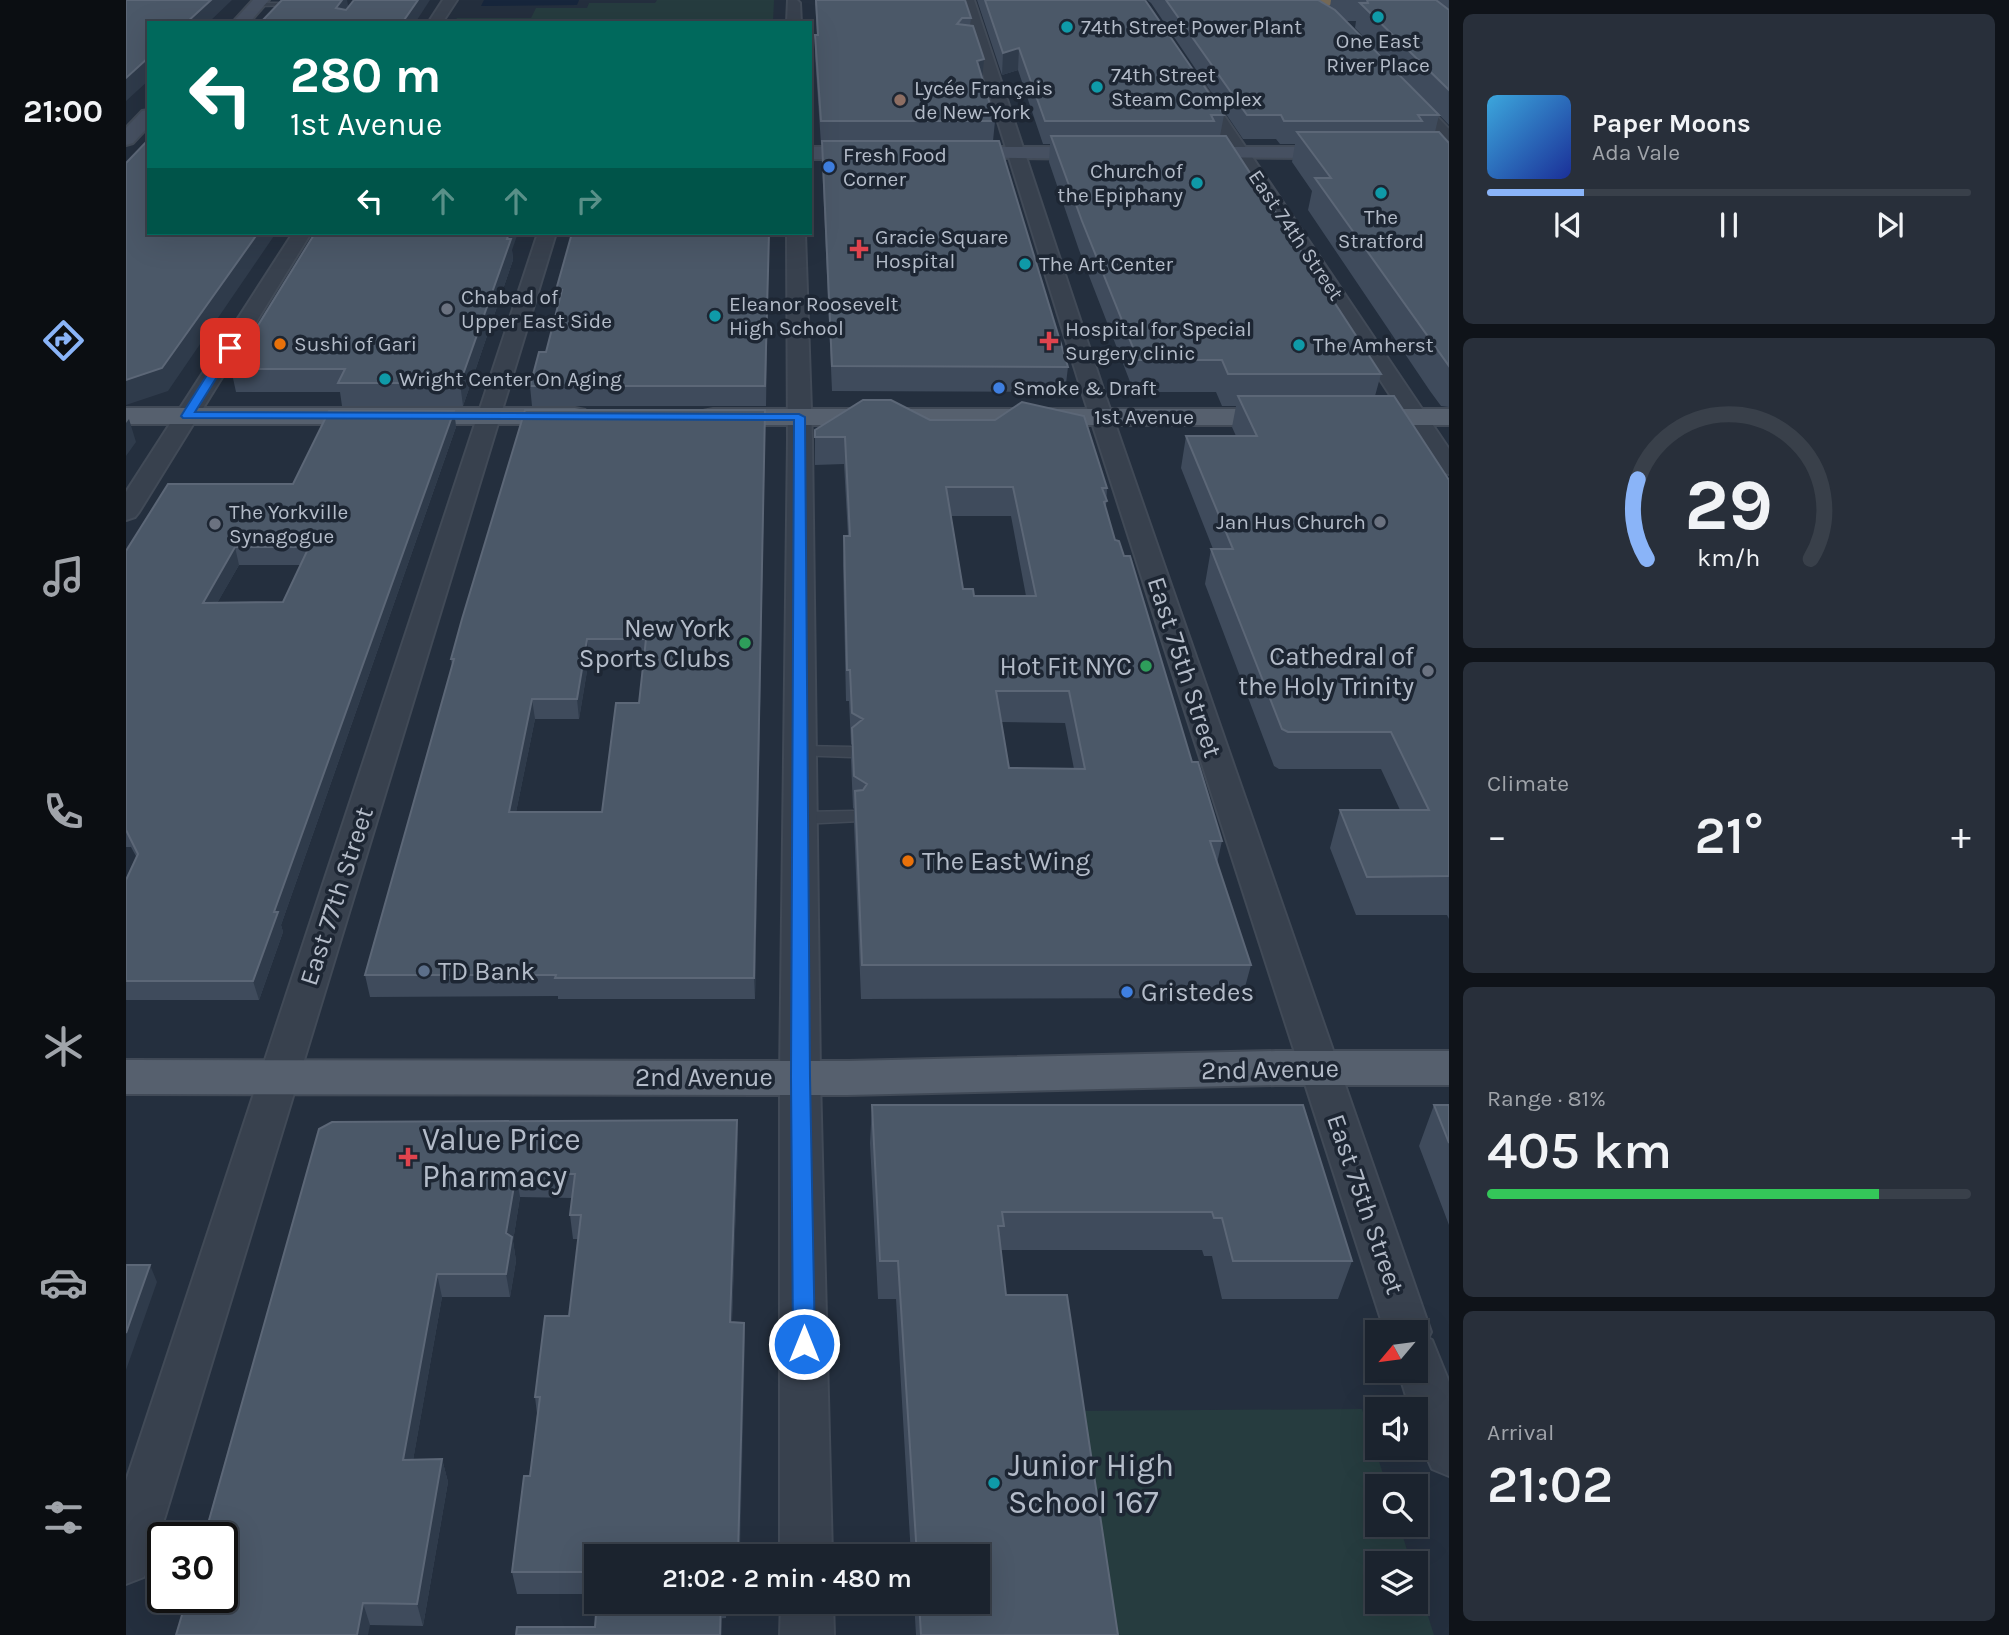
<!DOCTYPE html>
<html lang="en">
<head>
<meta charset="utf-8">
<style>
  :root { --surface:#1b232e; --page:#282f3a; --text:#f1f3f6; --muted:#a0a4aa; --line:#39404a; --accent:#8ab4f8 }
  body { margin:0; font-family:Karla,sans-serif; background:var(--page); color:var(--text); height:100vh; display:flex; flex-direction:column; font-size:26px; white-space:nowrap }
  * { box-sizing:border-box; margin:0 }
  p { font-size:23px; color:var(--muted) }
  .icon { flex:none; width:38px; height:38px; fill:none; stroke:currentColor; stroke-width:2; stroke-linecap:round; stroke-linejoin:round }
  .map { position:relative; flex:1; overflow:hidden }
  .drawer { display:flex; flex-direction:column; gap:14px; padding:14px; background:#0f1319; width:560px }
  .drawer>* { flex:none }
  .top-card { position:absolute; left:21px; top:21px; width:665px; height:214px; border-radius:0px; box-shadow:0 7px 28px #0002,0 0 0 2px var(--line); background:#00695c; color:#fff; overflow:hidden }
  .needle { width:46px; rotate:241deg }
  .controls { position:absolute; left:1239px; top:1320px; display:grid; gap:14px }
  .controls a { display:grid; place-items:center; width:63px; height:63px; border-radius:0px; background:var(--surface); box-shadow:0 7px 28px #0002,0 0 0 2px var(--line); font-size:35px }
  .speed { position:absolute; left:21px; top:1522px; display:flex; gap:14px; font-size:35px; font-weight:700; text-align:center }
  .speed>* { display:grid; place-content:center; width:91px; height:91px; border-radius:50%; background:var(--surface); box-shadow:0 7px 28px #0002,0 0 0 2px var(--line); line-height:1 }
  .speed .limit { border:4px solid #111; border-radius:10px; background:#fff; color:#111 }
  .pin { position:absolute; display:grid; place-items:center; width:60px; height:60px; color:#fff; margin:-30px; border-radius:14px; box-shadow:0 4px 10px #0006 }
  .me { position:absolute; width:77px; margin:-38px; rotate:0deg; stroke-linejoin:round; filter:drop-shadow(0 0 5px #0008) }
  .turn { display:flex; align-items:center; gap:24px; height:147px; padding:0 28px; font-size:32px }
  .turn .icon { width:91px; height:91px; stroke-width:2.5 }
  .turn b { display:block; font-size:49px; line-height:60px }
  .lanes { display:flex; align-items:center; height:66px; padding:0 28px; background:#0003; justify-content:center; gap:35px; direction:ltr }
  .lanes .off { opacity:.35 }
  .big { font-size:52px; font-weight:600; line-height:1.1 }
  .drawer .card { flex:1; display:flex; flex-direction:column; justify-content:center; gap:10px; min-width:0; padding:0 24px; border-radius:10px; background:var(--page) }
  .drawer .dial { align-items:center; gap:0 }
  .dial svg { height:182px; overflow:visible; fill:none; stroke:var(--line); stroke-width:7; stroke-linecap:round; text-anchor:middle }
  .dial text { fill:var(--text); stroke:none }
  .song { display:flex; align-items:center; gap:21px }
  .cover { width:84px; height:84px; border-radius:10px; background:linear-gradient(135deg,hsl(200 70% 55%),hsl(230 70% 35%)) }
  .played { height:7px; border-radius:4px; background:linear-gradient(90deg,var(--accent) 20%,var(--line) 20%) }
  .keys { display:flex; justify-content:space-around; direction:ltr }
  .heat { display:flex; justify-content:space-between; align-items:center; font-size:38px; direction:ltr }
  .charge { height:10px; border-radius:5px; background:linear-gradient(90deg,#34c759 81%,var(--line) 0) }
  .trip { position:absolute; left:458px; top:1544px; width:406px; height:70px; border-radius:0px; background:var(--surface); box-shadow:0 7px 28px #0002,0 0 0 2px var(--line); font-weight:600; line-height:70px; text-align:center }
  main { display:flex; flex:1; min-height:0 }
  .tab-bar { display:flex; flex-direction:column; width:126px; justify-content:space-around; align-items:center; background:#0b0e12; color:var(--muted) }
  .tab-bar .icon { width:49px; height:49px }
  .tab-bar .current { color:var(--accent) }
  .tab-bar b { font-size:32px; color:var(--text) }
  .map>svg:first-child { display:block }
</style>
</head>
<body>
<main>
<nav class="tab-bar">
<b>21:00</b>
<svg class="icon current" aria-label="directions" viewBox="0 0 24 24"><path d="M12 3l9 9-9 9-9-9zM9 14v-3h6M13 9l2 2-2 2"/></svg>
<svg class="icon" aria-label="music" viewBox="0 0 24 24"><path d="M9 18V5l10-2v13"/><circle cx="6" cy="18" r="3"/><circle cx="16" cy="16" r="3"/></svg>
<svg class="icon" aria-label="phone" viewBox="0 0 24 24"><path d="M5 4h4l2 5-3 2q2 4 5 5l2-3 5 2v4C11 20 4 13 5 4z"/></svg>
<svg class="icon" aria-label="climate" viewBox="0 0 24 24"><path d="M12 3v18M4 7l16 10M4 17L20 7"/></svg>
<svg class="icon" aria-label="car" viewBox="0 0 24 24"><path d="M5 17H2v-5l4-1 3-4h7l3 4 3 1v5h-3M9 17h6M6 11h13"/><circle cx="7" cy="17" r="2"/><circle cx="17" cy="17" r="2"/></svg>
<svg class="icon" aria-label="filters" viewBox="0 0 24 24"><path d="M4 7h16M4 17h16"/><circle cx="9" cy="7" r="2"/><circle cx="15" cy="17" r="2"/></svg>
</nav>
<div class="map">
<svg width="1323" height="1635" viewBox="0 0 1323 1635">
  <rect width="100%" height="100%" fill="#242f3e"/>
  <path fill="#263c3f" d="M531,0H648L647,23H328L331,18H405L410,8H461L463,3H529Z
    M1236,1409L1261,1486H1251V1524H1273L1285,1563H1251V1601H1290V1578L1308,1635H978L945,1411Z"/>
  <path fill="#17263c" d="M358,0H453L451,5L355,6Z"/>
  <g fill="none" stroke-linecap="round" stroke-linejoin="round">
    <g stroke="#414a57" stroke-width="3">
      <path id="service" d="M132,3H172L175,5L130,6Z
        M675,746L725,747L733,752L725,757L669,755L667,751Z
        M728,811L737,817L734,821L675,824L666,818L675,812Z"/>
    </g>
    <g stroke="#414a57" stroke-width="4">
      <path id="minor" d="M317,0H331L316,23H302Z
        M662,0H671L674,3L675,23H661Z
        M834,0H848L979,395L1305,1332L1302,1338L1306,1340L1323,1382V1476L1306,1469C1297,1449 1290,1431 1290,1409H1284L1272,1370H1290V1332H1259L957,395Z
        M1071,82L1079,87L1323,449V474L1314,472L1311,467L1063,87Z
        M167,233H185L13,512L9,517L0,520V492Z
        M412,233H430L26,1559L18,1577L0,1584V1481Z
        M661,233H679L686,440L694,1078L706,1556H654V1078L662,440Z
        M655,1601H707L708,1635H654Z"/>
    </g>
    <g stroke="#414a57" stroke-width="4">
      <path id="tertiary" d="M1275,84L1281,85L1323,129V146L1316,144L1269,93L1266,89Z"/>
    </g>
    <g stroke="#414a57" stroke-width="4">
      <path id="secondary" d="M127,0H143L123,23H106Z
        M23,110V126L7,143L0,145V128L16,111Z
        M684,147H747L757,153L747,159H684Z
        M825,147H974L984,153L974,159L818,157L815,153Z
        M1059,147H1323V159L1052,157L1049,153L1052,149Z"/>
    </g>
    <g stroke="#414a57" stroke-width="4">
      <path id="primary" d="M0,408H449L459,410L463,416L459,422L449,424H0Z
        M587,409H1160L1170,411L1174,417L1170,423L1160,425H587L577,423L573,417L577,411Z
        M1231,409H1323V425H1231L1221,423L1217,417L1221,411Z
        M1150,1051H1323V1085H1150L722,1095L0,1094V1060L722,1061Z"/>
    </g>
    <g stroke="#434c59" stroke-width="4">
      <path id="motorway" d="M1131,0H1207L1209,2L1201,7L1139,5Z"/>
    </g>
    <use href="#service" fill="#38414e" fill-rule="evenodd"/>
    <use href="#minor" fill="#38414e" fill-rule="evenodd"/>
    <use href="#tertiary" fill="#38414e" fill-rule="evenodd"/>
    <use href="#secondary" fill="#465061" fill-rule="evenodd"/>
    <use href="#primary" fill="#56606e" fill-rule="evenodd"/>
    <use href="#motorway" fill="#746855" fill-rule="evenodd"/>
  </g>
  <path fill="#3f4b5c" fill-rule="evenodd" d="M689,0H839L845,18L844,25L857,78L869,121L867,141L942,367L939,392L706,391L696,162V144H695L689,56V35H691Z
    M851,0H1019L1098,115L1094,136L1255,374L1249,396L1323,480V919L1321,915H1230L1204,848L1214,810H1274L1255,769H1153L1148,766L1079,584L1085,549H1087L1055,468L1060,436H1110L1106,427L1110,406H1096L1090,392H1008L953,250L923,162L924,144H917L892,70L876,75Z
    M1021,0H1192L1204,7L1205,0H1323V125L1229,28L1230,21H1221L1218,19L1313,115L1309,132L1323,143V407L1315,406L1304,391L1182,210L1186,191L1166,162L1169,144H1154L1150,139H1117L1025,3Z
    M643,233L640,406H406L404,386L420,352L432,306L430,290Z
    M386,250L387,260L337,406H216L214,392H110L105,369Z
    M328,411L330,427L155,925L157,932L133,1000H0V880L11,858L5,847H0V551L167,484ZM113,565H174L157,602L91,603Z
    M804,420L981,488L980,508L989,540L1066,762L1096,841L1091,863L1125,965L1116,998L735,999L728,824V809L727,808L725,760L726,745L725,744L723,701H720L717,565L718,536H722L718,464L689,465V430ZM825,516H885L900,596H848L837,589ZM875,722L939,723L948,769L883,768Z
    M639,427L629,999H432V996L244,997L239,975L326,666L325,659ZM518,658L513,703L476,812H390L409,719H453L463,659Z
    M746,1105H1177L1226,1261L1212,1299H1096L1086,1256H1078L1076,1250H875L880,1295L992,1635H790L788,1601H852V1556H785L770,1299H752L744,1143Z
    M1308,1105H1323V1225L1293,1146Z
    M611,1120L612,1143L606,1322L618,1323L619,1346L471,1556V1594H391L386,1572L404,1476L411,1414L409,1397L443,1316L452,1239H447L444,1215L446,1198L394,1197L387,1241L390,1261L384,1297H316L287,1460L316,1459L322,1482L297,1626L244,1625L50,1635L193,1129Z
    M471,1601H601L600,1618L469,1627Z"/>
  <path fill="#2f3b4b" d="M85,0H106L82,23H60Z
    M216,0H221L223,10L212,23L210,8Z
    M292,0H304L289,23H276Z
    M893,48L892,70L876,75L877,53Z
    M23,57V80L0,101V78Z
    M858,59L856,81L851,61Z
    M132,233H150L42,391L0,405V380Z
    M383,233H392L386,250L387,260L337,406L334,383Z
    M328,411L330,427L155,925L157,932L133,1000L127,981L148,912Z
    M3,419L10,442L0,456V423Z
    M639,427L629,999L628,978Z
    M109,547L113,565L81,621L77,603Z
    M461,639L463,659L453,719L451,699Z
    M406,699L409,719L386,832L383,812Z
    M611,1120L612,1143L605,1346L604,1322Z
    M390,1174L394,1197L387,1241L390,1261L384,1297L380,1274V1233Z
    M24,1265L31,1282L0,1370V1333Z
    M311,1274L316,1297L283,1483L277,1460Z
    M618,1323L619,1346L614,1556H612Z
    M316,1459L322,1482L297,1626L291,1604Z
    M596,1601V1635H594Z
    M237,1603L244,1625L242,1635H231Z"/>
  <path fill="#4b5868" stroke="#5c6777" stroke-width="2" fill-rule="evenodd" d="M0,0H85L60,23H23V57L0,78Z
    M156,0H216L210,8L220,10L228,0H292L276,23H134Z
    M690,0H839L845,18H836L831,24L847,26L858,59L851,61L869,121H695L689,35H692Z
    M859,0H1019L1098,115H1085L1088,121H919L893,48L877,53Z
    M1040,0H1192L1209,10L1313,115H1292L1296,121H1158L1155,115H1121Z
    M1241,0H1310L1323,10V90L1234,3H1242Z
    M1171,132H1313L1323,143V366L1189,178H1205Z
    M925,136H1100L1255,374H1102L1096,360H1012L956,221Z
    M23,139V233H132L36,368L0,380V163Z
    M696,141H873L942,367L706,366Z
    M189,233H383L381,239H385L334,383H212L219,369H105Z
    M446,233H643L639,386H404L413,352H420L436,290H430Z
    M1112,396H1268L1323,480V876L1241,877L1214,810H1303L1265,732H1162L1156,729L1085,549H1107L1060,436H1131Z
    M737,400H765L804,420H869L896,402L958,416L981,488H976L981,501L978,502L989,540L993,541L998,556H1004L1066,762H1072L1096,841H1084L1125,965H736L729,791L737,790L741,784L728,776L726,728L737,719L726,713L724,670H721L718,536H724L719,437H689V430ZM820,487H887L910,596H848L847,589H837ZM870,691H943L959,769L883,768Z
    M399,410H639L628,978H429L430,975H239L328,659H325L336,619ZM461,639H520L513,703H490L476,812H383L406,699H451Z
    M203,411H328L148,912H152L127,981H0V880L12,854L0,830V551L42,484H167ZM109,547H183L157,602L77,603Z
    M746,1105H1177L1226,1261H1107L1096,1218H1088L1086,1212H876L878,1226H872L880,1295H941L992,1635H795L793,1601H852V1556H791L772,1261H754Z
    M1308,1105H1323V1143Z
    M611,1120L604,1322L618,1323L612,1556H471V1572H386L398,1476H404L414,1397H409L419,1316H443L455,1215H444L449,1174H390L380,1233L386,1237L380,1274H311L277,1460L316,1459L291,1604L237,1603L231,1635H50L61,1598H96V1538H78L193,1129L206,1122Z
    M0,1265H24L0,1333Z
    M471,1601H595L594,1635H390L391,1627H469Z"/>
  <path fill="#1a73e8" stroke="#114b97" stroke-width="2" d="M104,345L109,348L69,412L673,414L679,417L684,1077L689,1344L686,1351L678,1354L670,1351L667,1344L665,1077L668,420L57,418L55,416L98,348Z"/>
  <g fill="#0f9aa8" stroke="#1d2633" stroke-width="2.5">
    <circle cx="1252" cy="17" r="7"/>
    <circle cx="941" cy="27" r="7"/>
    <circle cx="971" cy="87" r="7"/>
    <circle cx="1071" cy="183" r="7"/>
    <circle cx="1255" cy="193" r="7"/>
    <circle cx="899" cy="264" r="7"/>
    <circle cx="589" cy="316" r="7"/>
    <circle cx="1173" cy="345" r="7"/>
    <circle cx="259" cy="379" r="7"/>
    <circle cx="868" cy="1483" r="7"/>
  </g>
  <circle fill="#8d6e63" stroke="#1d2633" stroke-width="2.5" cx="774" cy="100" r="7"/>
  <g fill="#3f7fe0" stroke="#1d2633" stroke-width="2.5">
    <circle cx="703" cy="167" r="7"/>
    <circle cx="873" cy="388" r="7"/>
    <circle cx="1001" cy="992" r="7"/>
  </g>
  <g fill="#e0444e" stroke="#1d2633" stroke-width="2.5">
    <path d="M729.5 238.5h7v7h7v7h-7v7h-7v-7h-7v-7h7z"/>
    <path d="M919.5 330.5h7v7h7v7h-7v7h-7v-7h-7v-7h7z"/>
    <path d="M278.5 1146.5h7v7h7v7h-7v7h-7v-7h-7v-7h7z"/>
  </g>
  <g fill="#6b7280" stroke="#1d2633" stroke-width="2.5">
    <circle cx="321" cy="309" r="7"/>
    <circle cx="1254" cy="522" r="7"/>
    <circle cx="89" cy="524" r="7"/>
    <circle cx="1302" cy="671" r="7"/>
  </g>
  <g fill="#e8710a" stroke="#1d2633" stroke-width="2.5">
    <circle cx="154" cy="344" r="7"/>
    <circle cx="782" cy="861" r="7"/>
  </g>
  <g fill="#2e9e5b" stroke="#1d2633" stroke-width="2.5">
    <circle cx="619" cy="643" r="7"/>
    <circle cx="1020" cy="666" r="7"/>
  </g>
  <circle fill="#5c6f8a" stroke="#1d2633" stroke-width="2.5" cx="298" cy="971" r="7"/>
  <g text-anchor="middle" stroke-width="7" stroke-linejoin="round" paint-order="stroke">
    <g font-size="21" fill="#b4bcc9" stroke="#1d2633" text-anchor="start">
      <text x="955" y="34">74th Street Power Plant</text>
      <text x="1252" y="48" text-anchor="middle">One East<tspan x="1252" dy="24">River Place</tspan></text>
      <text x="985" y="82">74th Street<tspan x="985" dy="24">Steam Complex</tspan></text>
      <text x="788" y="95">Lycée Français<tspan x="788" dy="24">de New-York</tspan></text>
      <text x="717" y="162">Fresh Food<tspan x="717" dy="24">Corner</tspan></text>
      <text x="1057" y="178" text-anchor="end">Church of<tspan x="1057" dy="24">the Epiphany</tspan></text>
      <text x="1255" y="224" text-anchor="middle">The<tspan x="1255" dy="24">Stratford</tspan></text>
      <text x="749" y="244">Gracie Square<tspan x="749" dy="24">Hospital</tspan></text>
      <text x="913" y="271">The Art Center</text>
      <text x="335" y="304">Chabad of<tspan x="335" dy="24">Upper East Side</tspan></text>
      <text x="603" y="311">Eleanor Roosevelt<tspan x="603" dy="24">High School</tspan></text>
      <text x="939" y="336">Hospital for Special<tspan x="939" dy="24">Surgery clinic</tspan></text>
      <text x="168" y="351">Sushi of Gari</text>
      <text x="1187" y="352">The Amherst</text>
      <text x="273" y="386">Wright Center On Aging</text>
      <text x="887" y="395">Smoke &amp; Draft</text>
      <text x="103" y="519">The Yorkville<tspan x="103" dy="24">Synagogue</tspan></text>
      <text x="1240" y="529" text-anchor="end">Jan Hus Church</text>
    </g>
    <g font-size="21" fill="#b4bcc9" stroke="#1d2633">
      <text transform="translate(1170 235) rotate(56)" y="7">East 74th Street</text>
      <text x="1018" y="424">1st Avenue</text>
    </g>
    <g font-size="26" fill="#b4bcc9" stroke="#1d2633" text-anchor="end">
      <text x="605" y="637">New York<tspan x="605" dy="30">Sports Clubs</tspan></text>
      <text x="1288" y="665">Cathedral of<tspan x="1288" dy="30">the Holy Trinity</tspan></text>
      <text x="1006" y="675">Hot Fit NYC</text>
      <text x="796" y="870" text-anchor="start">The East Wing</text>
      <text x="312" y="980" text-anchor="start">TD Bank</text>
      <text x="1015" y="1001" text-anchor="start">Gristedes</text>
    </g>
    <g font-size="26" fill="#b4bcc9" stroke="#1d2633">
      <text transform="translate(1059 667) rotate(72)" y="9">East 75th Street</text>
      <text transform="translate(210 896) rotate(-72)" y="9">East 77th Street</text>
      <text transform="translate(1144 1069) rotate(-1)" y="9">2nd Avenue</text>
      <text x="578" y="1086">2nd Avenue</text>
      <text transform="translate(1240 1204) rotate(71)" y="9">East 75th Street</text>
    </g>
    <g font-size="32" fill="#b4bcc9" stroke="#1d2633" text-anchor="start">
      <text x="296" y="1150">Value Price<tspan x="296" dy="37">Pharmacy</tspan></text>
      <text x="882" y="1476">Junior High<tspan x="882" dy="37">School 167</tspan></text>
    </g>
  </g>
</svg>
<div class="controls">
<a><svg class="needle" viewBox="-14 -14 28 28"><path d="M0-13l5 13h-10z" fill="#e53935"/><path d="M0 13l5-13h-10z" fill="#a0a4aa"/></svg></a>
<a><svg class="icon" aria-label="sound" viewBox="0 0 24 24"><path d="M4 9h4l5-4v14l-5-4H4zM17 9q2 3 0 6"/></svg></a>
<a><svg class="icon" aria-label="search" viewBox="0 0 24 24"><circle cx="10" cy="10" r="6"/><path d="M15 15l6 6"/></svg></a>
<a><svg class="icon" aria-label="layers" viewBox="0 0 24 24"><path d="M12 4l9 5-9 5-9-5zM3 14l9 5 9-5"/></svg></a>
</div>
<div class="speed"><div class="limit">30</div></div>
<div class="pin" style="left:104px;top:348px;background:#d93025"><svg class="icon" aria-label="arrive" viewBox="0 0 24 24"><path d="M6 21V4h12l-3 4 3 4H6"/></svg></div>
<svg class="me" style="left:678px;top:1344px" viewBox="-20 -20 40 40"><circle r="17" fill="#1a73e8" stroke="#fff" stroke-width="3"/><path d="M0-11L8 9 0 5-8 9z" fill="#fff"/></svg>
<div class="trip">21:02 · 2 min · 480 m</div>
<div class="top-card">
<div class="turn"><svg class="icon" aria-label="left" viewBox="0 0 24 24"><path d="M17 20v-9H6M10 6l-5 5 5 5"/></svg><div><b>280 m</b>1st Avenue</div></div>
<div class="lanes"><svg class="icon" aria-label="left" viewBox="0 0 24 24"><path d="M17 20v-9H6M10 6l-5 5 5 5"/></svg><svg class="icon off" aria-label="ahead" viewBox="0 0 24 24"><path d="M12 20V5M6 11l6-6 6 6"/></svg><svg class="icon off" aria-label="ahead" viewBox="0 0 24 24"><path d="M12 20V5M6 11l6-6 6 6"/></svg><svg class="icon off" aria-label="right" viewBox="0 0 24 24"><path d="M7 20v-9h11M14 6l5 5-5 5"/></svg></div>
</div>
</div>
<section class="drawer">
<div class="card">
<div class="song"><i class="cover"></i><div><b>Paper Moons</b><p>Ada Vale</p></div></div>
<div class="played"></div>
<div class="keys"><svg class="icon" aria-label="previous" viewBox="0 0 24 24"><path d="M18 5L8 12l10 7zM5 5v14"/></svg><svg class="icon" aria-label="pause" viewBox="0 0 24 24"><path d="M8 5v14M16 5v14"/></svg><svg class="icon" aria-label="next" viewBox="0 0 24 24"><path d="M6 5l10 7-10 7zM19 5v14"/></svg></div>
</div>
<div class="card dial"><svg viewBox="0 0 100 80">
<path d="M14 69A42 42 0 1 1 86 69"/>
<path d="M14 69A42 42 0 0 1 10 34" stroke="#8ab4f8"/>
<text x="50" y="56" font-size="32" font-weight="700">29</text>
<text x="50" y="72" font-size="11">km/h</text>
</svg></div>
<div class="card"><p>Climate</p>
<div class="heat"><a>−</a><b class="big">21°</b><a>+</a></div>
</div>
<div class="card"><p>Range · 81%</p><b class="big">405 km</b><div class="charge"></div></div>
<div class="card"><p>Arrival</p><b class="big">21:02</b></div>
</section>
</main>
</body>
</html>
